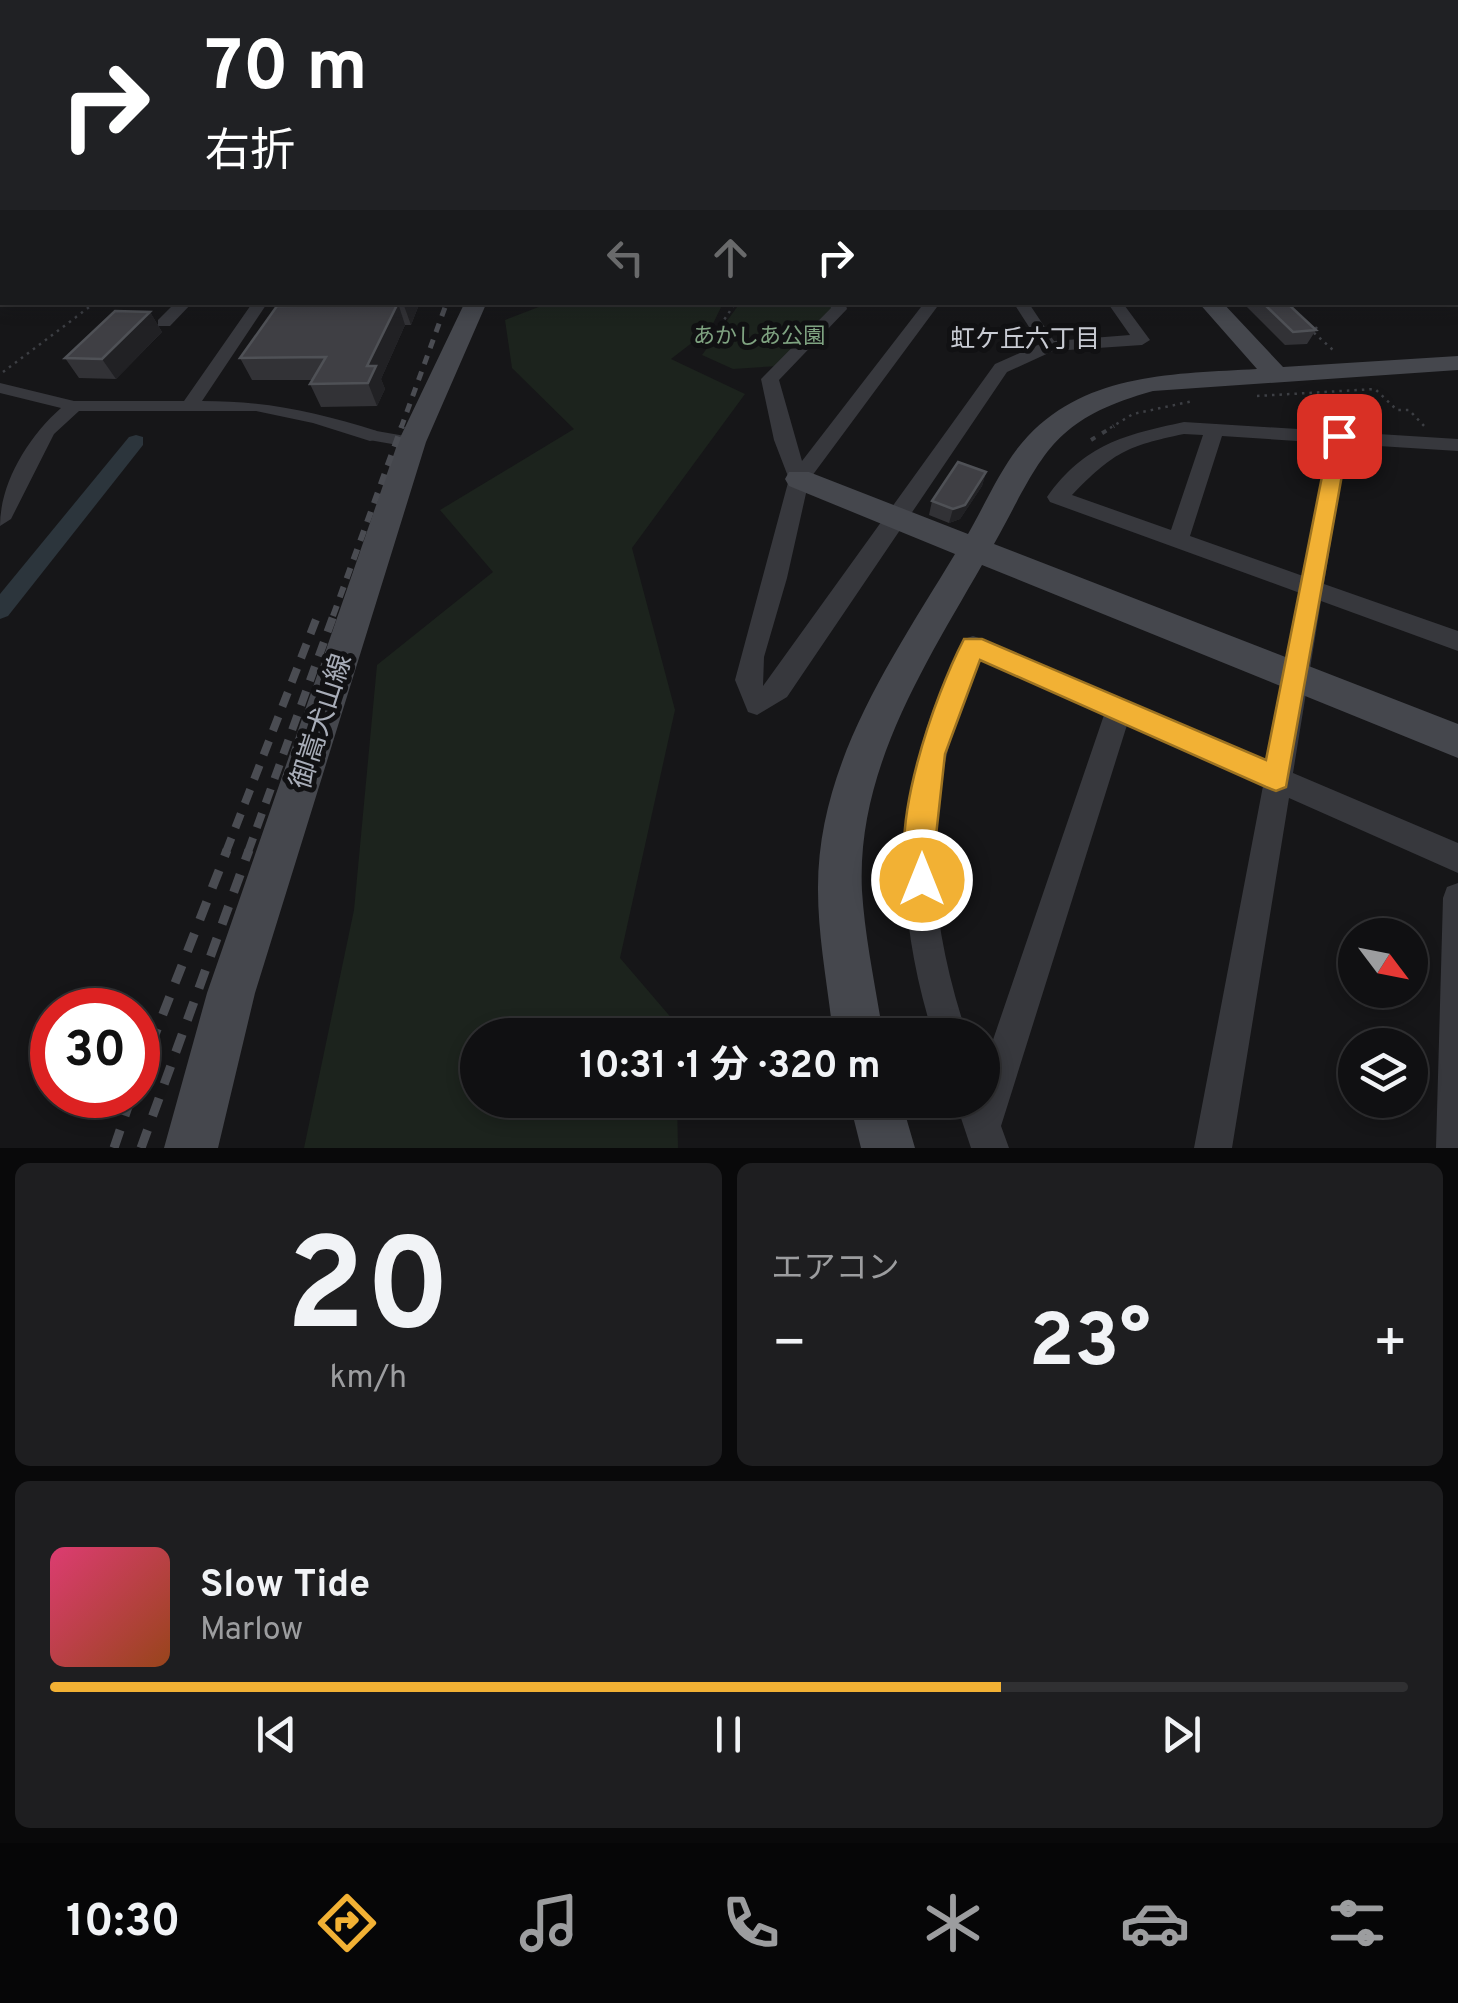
<!DOCTYPE html>
<html lang="ja">
<head>
<meta charset="utf-8">
<style>
  :root { --surface:#101012; --page:#1e1e20; --text:#f1f3f6; --muted:#9c9d9f; --line:#303032; --accent:#f2b134 }
  body { margin:0; font-family:Overpass,"Noto Sans JP",sans-serif; background:var(--page); color:var(--text); height:100vh; display:flex; flex-direction:column; font-size:38px; white-space:nowrap }
  * { box-sizing:border-box; margin:0 }
  p { font-size:32px; color:var(--muted) }
  .icon { flex:none; width:55px; height:55px; fill:none; stroke:currentColor; stroke-width:2; stroke-linecap:round; stroke-linejoin:round }
  .map { position:relative; height:1148px; overflow:hidden }
  .side { display:flex; flex-direction:column; gap:15px; padding:15px; background:#09090a; flex:1 }
  .side>* { flex:none }
  .banner { position:absolute; left:0px; top:0px; width:1460px; height:305px; box-shadow:0 5px 15px #0003,0 0 0 2px var(--line); background:#202124; color:#fff; overflow:hidden }
  .needle { width:65px; rotate:122deg }
  .tools { position:absolute; left:1338px; top:918px; display:grid; gap:20px }
  .tools a { display:grid; place-items:center; width:90px; height:90px; border-radius:50%; background:var(--surface); box-shadow:0 5px 15px #0003,0 0 0 2px var(--line); font-size:50px }
  .speed { position:absolute; left:30px; top:988px; display:flex; gap:20px; font-size:50px; font-weight:700; text-align:center }
  .speed>* { display:grid; place-content:center; width:130px; height:130px; border-radius:50%; background:var(--surface); box-shadow:0 5px 15px #0003,0 0 0 2px var(--line); line-height:1 }
  .speed .limit { border:15px solid #d22; background:#fff; color:#111 }
  .pin { position:absolute; display:grid; place-items:center; width:85px; height:85px; color:#fff; margin:-42px; border-radius:20px; box-shadow:0 5px 15px #0006 }
  .me { position:absolute; width:110px; margin:-55px; rotate:0deg; stroke-linejoin:round; filter:drop-shadow(0 0 8px #0008) }
  .turn { display:flex; align-items:center; gap:35px; height:210px; padding:0 40px; font-size:45px }
  .turn .icon { width:130px; height:130px; stroke-width:2.5 }
  .turn b { display:block; font-size:70px; line-height:85px }
  .lanes { display:flex; align-items:center; height:95px; padding:0 40px; background:#0003; justify-content:center; gap:50px; direction:ltr }
  .lanes .off { opacity:.35 }
  .big { font-size:75px; font-weight:700; line-height:1.1 }
  .side .tile { flex:1; display:flex; flex-direction:column; justify-content:center; gap:15px; min-width:0; padding:0 35px; border-radius:15px; background:var(--page) }
  .side .dial { align-items:center; gap:0 }
  .dial b { font-size:130px; line-height:1 }
  .song { display:flex; align-items:center; gap:30px }
  .cover { width:120px; height:120px; border-radius:15px; background:linear-gradient(135deg,hsl(340 70% 55%),hsl(20 70% 35%)) }
  .played { height:10px; border-radius:5px; background:linear-gradient(90deg,var(--accent) 70%,var(--line) 70%) }
  .keys { display:flex; justify-content:space-around; direction:ltr }
  .heat { display:flex; justify-content:space-between; align-items:center; font-size:55px; direction:ltr }
  .side .tiles { flex:1; display:grid; gap:15px; grid-template-columns:1fr 1fr }
  .tile:last-child { grid-column:span 2 }
  .trip { position:absolute; left:460px; top:1018px; width:540px; height:100px; border-radius:50px; background:var(--surface); box-shadow:0 5px 15px #0003,0 0 0 2px var(--line); font-weight:700; line-height:100px; text-align:center }
  .tabs { display:flex; height:160px; justify-content:space-around; align-items:center; background:#060607; color:var(--muted) }
  .tabs .icon { width:70px; height:70px }
  .tabs .current { color:var(--accent) }
  .tabs b { font-size:45px; color:var(--text) }
  .map>svg:first-child { display:block }
</style>
</head>
<body>
<div class="map">
<svg width="1458" height="1148" viewBox="0 0 1458 1148">
  <rect width="100%" height="100%" fill="#161618"/>
  <path fill="#1c231d" d="M549,303H723L711,328L671,359L745,394L632,548L675,710L620,958L674,1021L675,1035H478V1100H677L678,1148H304L354,910L377,665L493,572L440,510L574,429L512,368L505,320Z
    M740,303H836L779,366L733,369L702,355Z"/>
  <g fill="none" stroke-linecap="round" stroke-linejoin="round">
    <path fill="#2c353c" fill-rule="evenodd" d="M136,435L143,437V445L8,616L0,619V594L129,437Z"/>
    <path stroke="#3d3f44" stroke-width="2.5" stroke-dasharray="2.5 5" stroke-linecap="butt" d="M725,324L722,323L736,302
      M1317,327L1313,332L1333,350
      M3,372L96,302
      M1257,396L1375,389L1397,410H1409L1426,428
      M1110,428L1133,414L1193,401"/>
    <path stroke="#3d3f44" stroke-width="4" stroke-dasharray="5 8" stroke-linecap="butt" d="M1091,440L1114,426"/>
    <path stroke="#37383d" stroke-width="10" d="M370,435L410,442"/>
    <path fill="#37383d" fill-rule="evenodd" d="M0,217H2V225H0Z
      M0,264H2V273H0Z
      M176,302H193L170,326H158V320Z
      M253,302H268L202,401C266,401 316,412 377,431V439L370,441L313,423L256,411H79L54,434L11,519L0,526C0,483 28,437 61,408L0,393V383L74,401H184Z
      M829,302H845L847,309L779,380L802,461L921,307L920,302H936L937,307L809,480L787,578L764,657L763,686L995,364L1040,344L1013,302H1028L1054,341L1130,335L1107,302H1122L1150,340L1142,345L1053,351L1007,372L787,697L757,715L748,712L735,680L789,479L774,440L761,379L831,308Z
      M1184,422L1458,439V451L1347,444L1324,584L1458,631V651L1321,601L1293,773L1458,843V873L1289,798L1232,1148H1194L1263,786L1127,725L1001,1126L1009,1148H971L955,1100H982V1072L1104,715L979,660C922,793 922,898 967,1035H933C889,891 895,773 964,639L973,636L982,639L1268,762L1300,593L1050,502L1047,497C1085,444 1124,435 1184,422ZM1184,434L1203,435L1171,530L1072,495C1113,453 1126,446 1184,434ZM1222,436L1328,443L1303,576L1190,536Z
      M1458,883V1148H1436L1443,898L1447,887Z"/>
    <path fill="#45474d" fill-rule="evenodd" d="M465,302H487L426,442L255,993L218,1148H164L207,993L398,442Z
      M1198,302H1222L1283,367L1458,356V370L1153,391C1049,420 1043,456 994,544L1458,724V758L982,565C925,665 856,770 862,891C865,939 876,988 883,1035H833C828,987 818,938 818,890C817,764 893,657 955,554L789,486L785,479L789,472H809L968,534C986,503 1003,462 1028,436C1089,372 1176,374 1257,369Z
      M849,1100H901L915,1148H861Z"/>
    <path stroke="#63666e" stroke-width="42" d="M1458,225V226"/>
    <path stroke="#4a4c52" stroke-width="5" stroke-dasharray="9 8" stroke-linecap="butt" d="M401,428L447,302"/>
    <path stroke="#4a4c52" stroke-width="6" stroke-dasharray="11 9" stroke-linecap="butt" d="M333,616L402,426"/>
    <path stroke="#4a4c52" stroke-width="8" stroke-dasharray="15 11" stroke-linecap="butt" d="M226,852L317,617
      M248,852L334,614"/>
    <path stroke="#4a4c52" stroke-width="9" stroke-dasharray="19 15" stroke-linecap="butt" d="M138,1078L227,850
      M114,1148L132,1095
      M141,1148L249,850"/>
  </g>
  <path fill="#323236" d="M373,302H420L411,325H405L381,379L385,389L377,406L321,407L310,384L313,380H252L240,358L372,305Z
    M1249,302H1286L1316,330L1307,344L1285,345L1247,307Z
    M150,312L162,332L116,379L79,378L65,358Z
    M986,472L982,486L960,519L949,523L929,515L932,501Z"/>
  <path fill="#212124" d="M420,302L411,325L403,303Z
    M398,303L405,325L381,379L385,389L377,406L368,383L367,366Z
    M150,312L162,332L116,379L102,359Z
    M986,472L982,486L960,519L949,523L953,509Z"/>
  <path fill="#3f3f44" stroke="#4f5156" stroke-width="2.5" d="M373,302H404L398,303L367,366H376L368,383L310,384L326,357L240,358L277,306L372,305Z
    M1262,302H1286L1316,330L1293,332Z
    M115,311L150,312L102,359L65,358Z
    M958,462L986,472L965,505L953,509L932,501Z"/>
  <linearGradient id="sky" x2="0" y2="1"><stop stop-color="#0c0c0d"/><stop offset="0.5" stop-color="#363c48"/><stop offset="1" stop-color="#363c48" stop-opacity="0"/></linearGradient>
  <rect width="1458" height="319" fill="url(#sky)"/>
  <path fill="#f2b134" stroke="#9d7322" stroke-width="2.5" d="M1339,430L1349,436L1286,787L1276,791L1266,787L980,660L945,754L935,845L937,880L932,891L922,895L911,891C886,830 935,695 964,639H982L1266,760L1330,436Z"/>
  <g text-anchor="middle" stroke-width="10" stroke-linejoin="round" paint-order="stroke">
    <g font-size="22" fill="#7fa381" stroke="#111113">
      <text x="759" y="343">あかしあ公園</text>
    </g>
    <g font-size="25" fill="#c9ccd4" stroke="#111113">
      <text x="1025" y="347">虹ケ丘六丁目</text>
    </g>
    <g font-size="28" fill="#a8adb8" stroke="#111113">
      <text transform="translate(320 721) rotate(-72)" y="10">御嵩犬山線</text>
    </g>
  </g>
</svg>
<div class="tools">
<a><svg class="needle" viewBox="-14 -14 28 28"><path d="M0-13l5 13h-10z" fill="#e53935"/><path d="M0 13l5-13h-10z" fill="#9c9d9f"/></svg></a>
<a><svg class="icon" aria-label="layers" viewBox="0 0 24 24"><path d="M12 4l9 5-9 5-9-5zM3 14l9 5 9-5"/></svg></a>
</div>
<div class="speed"><div class="limit">30</div></div>
<div class="pin" style="left:1339px;top:436px;background:#d93025"><svg class="icon" aria-label="arrive" viewBox="0 0 24 24"><path d="M6 21V4h12l-3 4 3 4H6"/></svg></div>
<svg class="me" style="left:922px;top:880px" viewBox="-20 -20 40 40"><circle r="17" fill="#f2b134" stroke="#fff" stroke-width="3"/><path d="M0-11L8 9 0 5-8 9z" fill="#fff"/></svg>
<div class="trip">10:31 · 1 分 · 320 m</div>
<div class="banner">
<div class="turn"><svg class="icon" aria-label="right" viewBox="0 0 24 24"><path d="M7 20v-9h11M14 6l5 5-5 5"/></svg><div><b>70 m</b>右折</div></div>
<div class="lanes"><svg class="icon off" aria-label="left" viewBox="0 0 24 24"><path d="M17 20v-9H6M10 6l-5 5 5 5"/></svg><svg class="icon off" aria-label="ahead" viewBox="0 0 24 24"><path d="M12 20V5M6 11l6-6 6 6"/></svg><svg class="icon" aria-label="right" viewBox="0 0 24 24"><path d="M7 20v-9h11M14 6l5 5-5 5"/></svg></div>
</div>
</div>
<section class="side">
<div class="tiles">
<div class="tile dial"><b>20</b><p>km/h</p></div>
<div class="tile"><p>エアコン</p>
<div class="heat"><a>−</a><b class="big">23°</b><a>+</a></div>
</div>
<div class="tile">
<div class="song"><i class="cover"></i><div><b>Slow Tide</b><p>Marlow</p></div></div>
<div class="played"></div>
<div class="keys"><svg class="icon" aria-label="previous" viewBox="0 0 24 24"><path d="M18 5L8 12l10 7zM5 5v14"/></svg><svg class="icon" aria-label="pause" viewBox="0 0 24 24"><path d="M8 5v14M16 5v14"/></svg><svg class="icon" aria-label="next" viewBox="0 0 24 24"><path d="M6 5l10 7-10 7zM19 5v14"/></svg></div>
</div>
</div>
</section>
<nav class="tabs">
<b>10:30</b>
<svg class="icon current" aria-label="directions" viewBox="0 0 24 24"><path d="M12 3l9 9-9 9-9-9zM9 14v-3h6M13 9l2 2-2 2"/></svg>
<svg class="icon" aria-label="music" viewBox="0 0 24 24"><path d="M9 18V5l10-2v13"/><circle cx="6" cy="18" r="3"/><circle cx="16" cy="16" r="3"/></svg>
<svg class="icon" aria-label="phone" viewBox="0 0 24 24"><path d="M5 4h4l2 5-3 2q2 4 5 5l2-3 5 2v4C11 20 4 13 5 4z"/></svg>
<svg class="icon" aria-label="climate" viewBox="0 0 24 24"><path d="M12 3v18M4 7l16 10M4 17L20 7"/></svg>
<svg class="icon" aria-label="car" viewBox="0 0 24 24"><path d="M5 17H2v-5l4-1 3-4h7l3 4 3 1v5h-3M9 17h6M6 11h13"/><circle cx="7" cy="17" r="2"/><circle cx="17" cy="17" r="2"/></svg>
<svg class="icon" aria-label="filters" viewBox="0 0 24 24"><path d="M4 7h16M4 17h16"/><circle cx="9" cy="7" r="2"/><circle cx="15" cy="17" r="2"/></svg>
</nav>
</body>
</html>
